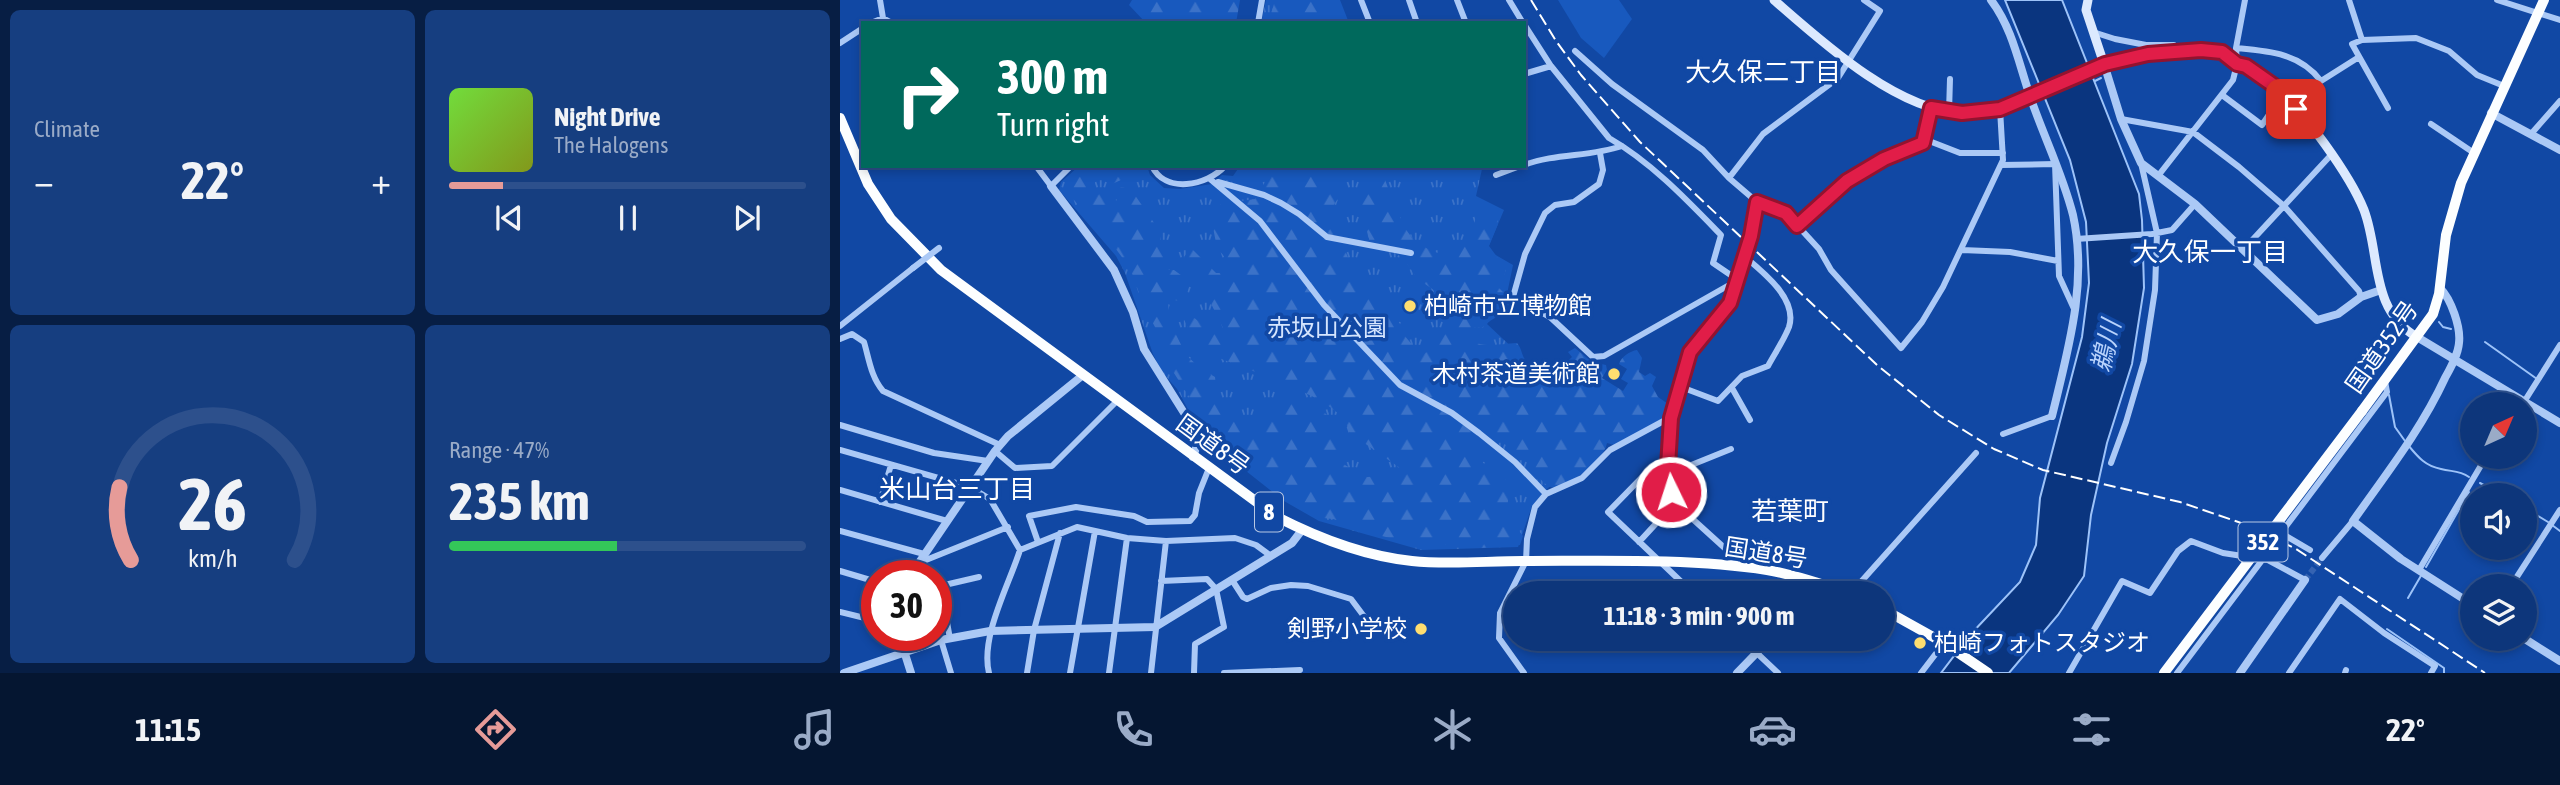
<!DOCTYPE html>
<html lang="en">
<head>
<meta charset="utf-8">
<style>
  :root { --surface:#0d367b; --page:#163e80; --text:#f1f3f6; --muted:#9aabc7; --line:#2d508c; --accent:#e69b98 }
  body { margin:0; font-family:"Asap Condensed","Noto Sans JP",sans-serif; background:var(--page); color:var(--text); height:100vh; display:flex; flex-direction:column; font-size:26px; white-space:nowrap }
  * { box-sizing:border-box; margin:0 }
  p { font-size:23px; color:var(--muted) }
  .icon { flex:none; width:38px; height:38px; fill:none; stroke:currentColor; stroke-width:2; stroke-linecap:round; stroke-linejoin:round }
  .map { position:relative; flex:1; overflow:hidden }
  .side { display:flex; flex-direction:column; gap:10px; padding:10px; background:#071e44; width:840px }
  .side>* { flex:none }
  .top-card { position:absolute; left:21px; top:21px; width:665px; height:147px; border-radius:0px; box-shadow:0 4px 10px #0003,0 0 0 2px var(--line); background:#00695c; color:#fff; overflow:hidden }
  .needle { width:46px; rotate:44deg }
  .controls { position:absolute; left:1620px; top:392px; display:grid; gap:14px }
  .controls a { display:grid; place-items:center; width:77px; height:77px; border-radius:50%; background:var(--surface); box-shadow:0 4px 10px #0003,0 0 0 2px var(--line); font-size:35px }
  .speed { position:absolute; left:21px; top:560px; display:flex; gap:14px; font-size:35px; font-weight:700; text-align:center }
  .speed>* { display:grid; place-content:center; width:91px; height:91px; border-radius:50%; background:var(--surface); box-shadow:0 4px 10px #0003,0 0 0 2px var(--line); line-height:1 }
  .speed .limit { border:10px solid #d22; background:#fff; color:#111 }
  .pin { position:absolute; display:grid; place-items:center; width:60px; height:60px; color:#fff; margin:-30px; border-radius:14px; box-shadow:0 4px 10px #0006 }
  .me { position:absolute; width:77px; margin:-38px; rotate:356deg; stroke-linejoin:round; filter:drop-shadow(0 0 5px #0008) }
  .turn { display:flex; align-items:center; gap:24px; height:147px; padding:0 21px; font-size:32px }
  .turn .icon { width:91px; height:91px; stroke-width:2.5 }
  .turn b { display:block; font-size:49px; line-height:60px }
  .big { font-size:52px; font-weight:700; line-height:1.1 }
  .side .card { flex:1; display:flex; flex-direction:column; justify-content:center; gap:10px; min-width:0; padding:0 24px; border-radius:10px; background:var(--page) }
  .side .dial { align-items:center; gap:0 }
  .dial svg { height:182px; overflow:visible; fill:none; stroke:var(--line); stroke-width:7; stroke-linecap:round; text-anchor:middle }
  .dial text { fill:var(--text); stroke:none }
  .song { display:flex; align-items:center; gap:21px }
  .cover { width:84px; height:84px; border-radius:10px; background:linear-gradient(135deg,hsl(100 70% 55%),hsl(70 70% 35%)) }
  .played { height:7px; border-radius:4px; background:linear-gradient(90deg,var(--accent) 15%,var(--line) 15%) }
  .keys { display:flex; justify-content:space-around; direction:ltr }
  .heat { display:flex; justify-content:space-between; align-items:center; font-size:38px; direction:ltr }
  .charge { height:10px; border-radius:5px; background:linear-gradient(90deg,#34c759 47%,var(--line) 0) }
  .side .tiles { flex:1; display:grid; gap:10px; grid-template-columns:repeat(2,1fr) }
  .trip { position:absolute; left:663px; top:581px; width:392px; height:70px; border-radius:35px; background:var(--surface); box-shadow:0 4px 10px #0003,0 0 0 2px var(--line); font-weight:700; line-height:70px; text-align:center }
  .tabs { display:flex; height:112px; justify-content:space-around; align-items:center; background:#051631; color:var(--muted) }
  .tabs .icon { width:49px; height:49px }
  .tabs .on { color:var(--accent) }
  .tabs b { font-size:32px; color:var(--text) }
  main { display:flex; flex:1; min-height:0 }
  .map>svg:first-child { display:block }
</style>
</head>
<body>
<main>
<section class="side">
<div class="tiles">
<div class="card"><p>Climate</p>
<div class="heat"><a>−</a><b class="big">22°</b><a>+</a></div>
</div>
<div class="card">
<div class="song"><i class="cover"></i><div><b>Night Drive</b><p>The Halogens</p></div></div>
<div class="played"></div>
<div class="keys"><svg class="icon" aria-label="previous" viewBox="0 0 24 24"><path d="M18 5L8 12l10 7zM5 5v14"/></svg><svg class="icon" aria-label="pause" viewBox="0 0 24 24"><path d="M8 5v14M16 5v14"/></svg><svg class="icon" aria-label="next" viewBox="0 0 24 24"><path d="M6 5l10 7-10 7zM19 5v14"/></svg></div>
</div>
<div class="card dial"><svg viewBox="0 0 100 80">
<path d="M14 69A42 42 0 1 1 86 69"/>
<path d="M14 69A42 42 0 0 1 9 37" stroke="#e69b98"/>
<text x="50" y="56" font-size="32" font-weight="700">26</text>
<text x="50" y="72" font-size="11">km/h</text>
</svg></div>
<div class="card"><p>Range · 47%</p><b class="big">235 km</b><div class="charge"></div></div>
</div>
</section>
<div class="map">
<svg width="1720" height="673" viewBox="0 0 1720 673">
  <defs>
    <pattern id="grass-tufts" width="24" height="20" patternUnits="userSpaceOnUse" patternTransform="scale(1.75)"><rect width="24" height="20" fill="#1859be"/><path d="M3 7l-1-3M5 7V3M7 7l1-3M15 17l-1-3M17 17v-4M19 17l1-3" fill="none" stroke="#3b72c8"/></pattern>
    <pattern id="forest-firs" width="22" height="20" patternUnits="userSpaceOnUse" patternTransform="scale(1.75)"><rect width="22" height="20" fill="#1859be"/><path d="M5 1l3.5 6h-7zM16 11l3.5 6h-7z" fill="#3b72c8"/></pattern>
  </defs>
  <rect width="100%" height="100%" fill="#1148a4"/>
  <path fill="url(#grass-tufts)" d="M426,0H500L509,23H421Z
    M239,166H307L310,175L324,188L340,189L372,184L382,175L393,176L400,166H639L642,169L636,196L664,210L647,250L673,265L667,294L647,324L727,399L745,463L708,488L692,506L678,547L581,550L479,521L444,501L363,437L337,389L322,372L313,354L285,273L276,256L219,190L221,182Z"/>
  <path fill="url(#forest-firs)" d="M292,0H400L396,23H306L289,5Z
    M435,0H491L482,9L476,23H429Z
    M241,166L279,167L281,180L272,184L255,174V188L261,189L276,201L279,196L277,191L281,187L290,188L321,233L320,249L329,270H334L349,281L347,294L338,301L328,298L329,320L346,355L360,368L375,377C376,395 391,422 411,426C417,427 423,424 429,423C431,419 434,412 438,409C459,390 497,416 505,437C507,445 504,456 503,464L527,477L552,476L560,468L510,433L503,417L482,401L442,382L358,350L343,317H353L369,329L383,328L359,279L344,257L351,248L376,273H390V263L377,248L371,217L381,204L415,199L425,182L429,166H487L482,172V183L497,194L499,197L493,206L485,211L502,221L504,232L495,247L506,253L515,272L527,278L537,287L545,308L563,327L564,335L574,347L584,354C605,337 610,324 605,298L578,279L563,258L539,243L530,241C522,216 514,192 522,166H550L544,177L552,199L558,205C560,229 576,246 598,253L609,241L624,240L634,225L637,211L648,207L658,213V224L649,246L666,269L663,281L658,287L663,292L670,291L674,304C665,314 653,317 643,327L629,328L625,336C641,350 657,344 677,343C682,349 681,353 685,360C688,367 701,377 709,379L732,357L728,352L735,348L752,362L766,365L767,370L762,378L783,391L788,383L781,379L787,369L779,364C781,357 790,351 797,350L802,358L799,372L805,376L810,373L816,377L812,386L818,397L831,406L826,417L774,445L767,443C765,454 753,466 743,473C710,497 709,490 687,462C676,449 659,441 646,431L635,437C631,468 655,464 670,484L667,509L671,521L683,536L680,545L641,548L607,544L590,547L574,544L538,535L517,522L484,518L438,491L434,478L427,472L414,469L395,455L373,434L316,345L312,337L316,329L303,304L290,268L267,237L234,200L227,187L229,177Z"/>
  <path fill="#1859be" d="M718,0H779L792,19L764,58L741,38Z"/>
  <path fill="#0a357f" stroke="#9dc3f9" stroke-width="2" d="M1165,0H1222L1299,194L1302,220L1304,288L1292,364L1267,443L1251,515L1244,576L1218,615L1169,673H1101L1130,635L1180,582L1196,545L1200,498L1242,337L1249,283L1246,222L1230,160Z"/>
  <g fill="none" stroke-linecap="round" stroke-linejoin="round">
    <path stroke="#9dc3f9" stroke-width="2" d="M1255,81L1261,78
      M1599,322L1603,327L1611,329
      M1645,342L1697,379
      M1549,395L1555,427L1565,441
      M1568,445C1578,457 1585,466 1601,469C1612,472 1619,470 1629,477
      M1646,463L1650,457
      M1640,483L1662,495
      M1685,508L1708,522
      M1712,525L1720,531
      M1586,567L1629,492
      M1568,598L1582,574
      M1547,629L1604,668V673"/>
    <path stroke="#3563b2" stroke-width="6" stroke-dasharray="6 3" stroke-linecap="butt" d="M1465,580L1482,558"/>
    <path stroke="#abc9f6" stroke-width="6" d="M40,0L43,18
      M521,0L530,23
      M569,0L577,23
      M617,0L626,23
      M669,0L683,23
      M1509,0L1522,40L1576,38L1609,51L1637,75L1664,86
      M1657,0L1720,20
      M31,23L43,18L52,23
      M418,23L422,0
      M684,24L711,66
      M1253,32L1275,39L1306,45H1334L1336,51
      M1522,40L1512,44L1548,108
      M0,43L23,28
      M1396,48C1429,51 1460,53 1481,81L1519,57
      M735,51L772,84L863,150L889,178L917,202L946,213L979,249L991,270L1061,348L1082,322L1103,287L1163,160L1160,109
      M684,74L711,66L769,138C811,162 847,200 881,235L873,263L898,280
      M1382,95L1422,125L1443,94
      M1109,112L1110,79
      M1281,119L1353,132L1399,167L1444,206L1519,291L1521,297
      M1591,124L1634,153
      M1691,134L1720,101
      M1084,139L1120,153H1163
      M760,153L763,170L759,184L734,202L715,205L705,213L685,254L673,297L710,317L753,357L764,356L898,280
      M684,165C716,153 750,157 782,146
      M1161,165L1215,164L1219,276L1235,311
      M196,166L211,186L231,166
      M312,166C325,194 367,186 385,166
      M656,175L680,166
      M1318,176L1393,80L1397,64L1396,48L1405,0
      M889,178L923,134L998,78L1040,11L1024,0
      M370,179L420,221L484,305L560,385L612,413L639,433L675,462L706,494
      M378,182L424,195L441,203L459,214L487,237L571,253
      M957,226L1007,181L1044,159L1083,143L1092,108
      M1236,239L1312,234L1332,230L1355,204
      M1404,249L1491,155
      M1122,250L1170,252L1218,261
      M0,326L73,268
      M0,339L12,334L24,342C29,359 31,377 43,391L160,445
      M841,387L878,401L902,376L928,366C935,353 944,340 949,327C958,299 923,272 904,256
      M892,388L910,420
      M1684,402L1720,345
      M0,425L94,453L148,461
      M1163,434L1212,416
      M0,450L130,487L150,499L180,550
      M155,451L175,468L212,466L278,400
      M1271,463L1286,422L1304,361L1315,290L1317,233L1301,163
      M829,474L891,449
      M0,490L107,521
      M830,492L807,472L768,512L853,593
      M40,502L51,465
      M0,531L84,554
      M198,542L189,516L236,507L294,516L307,522L350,521L355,515L359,493L369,468
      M799,542L835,503
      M1470,550L1441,533L1547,392L1545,381
      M1482,558L1513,521
      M81,562L168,527
      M897,566L889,552L835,503L830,492L828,466L831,417L850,352L890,303L911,236L917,202
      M1579,570L1646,457
      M0,571L37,582
      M392,580L403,597L407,599L431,588L451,585L468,586L511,599L532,627
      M321,581L367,579L376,589L384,627L355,644L354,673
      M1671,586L1720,510
      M96,587L139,577
      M101,588L110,639
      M1011,593L1136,453
      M0,612L37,621
      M902,639L938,673
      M101,640L111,673
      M149,673C140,637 169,585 180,550L237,527L287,538L326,541L395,538L416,545L431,556
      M187,673L194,630L220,533
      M230,673L255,531
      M269,673L287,538
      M311,673L326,541
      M384,673L460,670
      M684,673L659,638L660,613L686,561L687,539L695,507L706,494L742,478L770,450L831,417
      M1081,673L1104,643
      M1229,673L1282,581L1310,593L1338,551L1351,541L1383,553L1428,560L1465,580
      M1337,673L1423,559
      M1449,673L1500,599L1544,633L1595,666L1591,673
      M1505,673L1506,670"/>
    <path stroke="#abc9f6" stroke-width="8" d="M1151,0C1173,29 1179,65 1191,99C1204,137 1223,175 1233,215C1248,283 1228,350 1212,416
      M1264,64L1281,119L1301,163L1355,204L1477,320L1498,314L1521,297L1541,290
      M1651,113L1720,150
      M211,186L274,270L293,312L304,349L356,432L358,442L353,457
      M1600,288C1611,299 1621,327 1619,343C1618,355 1611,367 1605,378C1581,430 1546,474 1513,521L1561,559L1633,605
      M1577,337L1720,423
      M70,576L155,451L168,436L243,375
      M975,593L983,585
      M59,635L71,673
      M1685,639L1720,661
      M4,673L101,640L150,631L315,627L452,543L462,530
      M897,673L930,639
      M1400,673L1465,580"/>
    <path stroke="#dce9fe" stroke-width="9" d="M934,0C981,41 1057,111 1122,113C1146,114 1166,107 1188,98C1231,82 1267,59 1313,54C1333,51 1362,44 1381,52C1388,54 1392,62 1398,65C1411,70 1423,76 1434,85C1463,110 1510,175 1524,210C1541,255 1529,309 1577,337
      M1248,0L1246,10L1264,64"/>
    <path stroke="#fcfeff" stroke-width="10" d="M0,118L28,184L51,219L101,270L437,517C480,539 524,556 572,561C608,565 647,561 683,561C760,561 851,558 927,570C955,575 982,584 1008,593
      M1522,411L1593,314L1599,294L1606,235L1621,183L1704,0
      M1043,609L1104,643L1148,673"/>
    <path stroke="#fff" stroke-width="2" stroke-dasharray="12 5" stroke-linecap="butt" d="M691,0L716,41L741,75L800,142L1037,365L1099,415L1154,449L1203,470L1340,502L1410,526L1456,549L1645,673"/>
    <path stroke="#abc9f6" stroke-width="6" d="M73,268L99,248"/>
    <path stroke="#fcfeff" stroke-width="10" d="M1324,673L1522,411"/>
  </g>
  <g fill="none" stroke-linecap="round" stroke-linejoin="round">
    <g stroke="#92132f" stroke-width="18">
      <path id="route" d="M831,492L828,466L831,418L850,352L890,303L911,236L917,202L946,213L957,226L1007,181L1044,159L1083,143L1091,108L1122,113L1160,109L1265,64L1308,54L1361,50L1382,52L1397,64L1406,66L1433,85L1456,109"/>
    </g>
    <use href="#route" stroke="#e11d48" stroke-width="12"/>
  </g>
  <g fill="#ffde70" stroke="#1148a4" stroke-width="2.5">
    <circle cx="570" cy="306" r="7"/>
    <circle cx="774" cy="374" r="7"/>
    <circle cx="581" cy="629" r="7"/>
    <circle cx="1080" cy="643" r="7"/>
  </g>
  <g text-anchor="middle" stroke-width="7" stroke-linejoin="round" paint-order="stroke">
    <g fill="#1148a4" stroke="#b8c8e4" stroke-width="2">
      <rect x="415" y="492.5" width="28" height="39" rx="5"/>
      <rect x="1398.5" y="522.5" width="49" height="39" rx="5"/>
    </g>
    <g font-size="23" font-weight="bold" fill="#fff">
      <text x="429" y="520">8</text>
      <text x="1423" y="550">352</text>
    </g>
    <g font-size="24" fill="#fff" stroke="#1148a4" text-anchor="start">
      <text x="584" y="314">柏崎市立博物館</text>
      <text x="760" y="382" text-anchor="end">木村茶道美術館</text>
      <text x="567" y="637" text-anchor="end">剣野小学校</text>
      <text x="1094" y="651">柏崎フォトスタジオ</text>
    </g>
    <g font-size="24" fill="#d5e5fe" stroke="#1148a4">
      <text x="487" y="336">赤坂山公園</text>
    </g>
    <g font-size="24" fill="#fff" stroke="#1148a4">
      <text transform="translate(1542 347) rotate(-55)" y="8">国道352号</text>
      <text transform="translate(373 445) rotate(36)" y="8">国道8号</text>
      <text transform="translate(926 553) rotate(9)" y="8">国道8号</text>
    </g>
    <g font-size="26" fill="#fff" stroke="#1148a4">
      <text x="923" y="81">大久保二丁目</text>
      <text x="1370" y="261">大久保一丁目</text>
      <text x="117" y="498">米山台三丁目</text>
      <text x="950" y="520">若葉町</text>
    </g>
    <g font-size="26" font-style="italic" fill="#b9d3fc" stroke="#1148a4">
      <text transform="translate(1266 346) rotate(-77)" y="9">鵜川</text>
    </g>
  </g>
</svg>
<div class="controls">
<a><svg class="needle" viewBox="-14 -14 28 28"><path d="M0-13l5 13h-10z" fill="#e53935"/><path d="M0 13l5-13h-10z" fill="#9aabc7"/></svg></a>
<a><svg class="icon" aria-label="sound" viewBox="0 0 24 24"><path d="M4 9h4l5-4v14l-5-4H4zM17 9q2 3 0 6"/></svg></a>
<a><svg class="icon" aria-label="layers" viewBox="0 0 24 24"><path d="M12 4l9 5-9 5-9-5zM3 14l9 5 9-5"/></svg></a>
</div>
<div class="speed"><div class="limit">30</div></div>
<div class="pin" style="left:1456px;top:109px;background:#d93025"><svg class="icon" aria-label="arrive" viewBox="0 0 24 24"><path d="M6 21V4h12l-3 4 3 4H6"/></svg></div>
<svg class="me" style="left:831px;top:492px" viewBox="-20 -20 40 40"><circle r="17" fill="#e11d48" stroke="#fff" stroke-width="3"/><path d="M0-11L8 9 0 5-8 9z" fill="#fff"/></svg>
<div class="trip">11:18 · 3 min · 900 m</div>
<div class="top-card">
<div class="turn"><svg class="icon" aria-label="right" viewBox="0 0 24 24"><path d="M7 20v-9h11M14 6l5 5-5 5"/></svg><div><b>300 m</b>Turn right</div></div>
</div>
</div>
</main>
<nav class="tabs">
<b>11:15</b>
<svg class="icon on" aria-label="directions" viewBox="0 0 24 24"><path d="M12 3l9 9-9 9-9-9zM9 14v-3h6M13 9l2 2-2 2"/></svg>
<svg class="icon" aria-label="music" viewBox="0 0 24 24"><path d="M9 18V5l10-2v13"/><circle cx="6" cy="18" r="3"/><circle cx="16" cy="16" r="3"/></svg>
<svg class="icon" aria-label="phone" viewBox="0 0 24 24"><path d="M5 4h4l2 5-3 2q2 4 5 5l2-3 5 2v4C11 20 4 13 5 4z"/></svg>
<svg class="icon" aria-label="climate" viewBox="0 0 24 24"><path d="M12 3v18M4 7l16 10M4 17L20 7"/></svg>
<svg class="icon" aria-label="car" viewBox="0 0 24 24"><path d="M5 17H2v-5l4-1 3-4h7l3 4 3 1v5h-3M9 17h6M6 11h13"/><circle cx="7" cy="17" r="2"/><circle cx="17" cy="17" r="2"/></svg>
<svg class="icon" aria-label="filters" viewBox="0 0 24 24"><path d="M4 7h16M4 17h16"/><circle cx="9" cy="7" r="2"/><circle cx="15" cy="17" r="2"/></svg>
<b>22°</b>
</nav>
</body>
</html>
